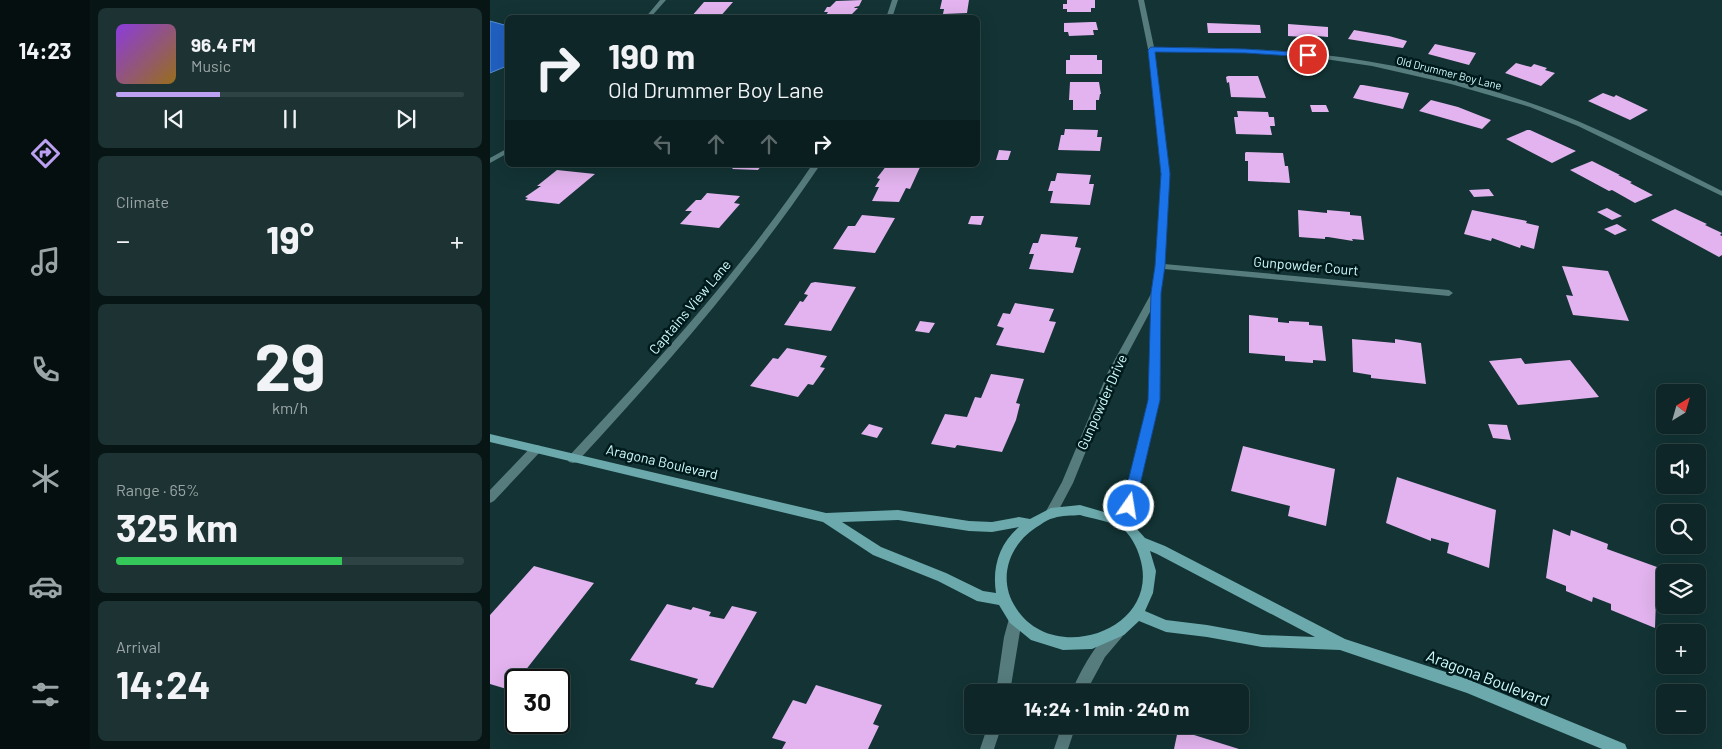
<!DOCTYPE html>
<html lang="en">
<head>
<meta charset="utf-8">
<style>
  :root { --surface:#0e2627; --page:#1c3233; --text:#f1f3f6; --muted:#9ba5a7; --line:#2e4344; --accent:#bca0f2 }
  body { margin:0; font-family:Barlow,sans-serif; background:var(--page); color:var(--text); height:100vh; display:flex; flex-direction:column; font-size:19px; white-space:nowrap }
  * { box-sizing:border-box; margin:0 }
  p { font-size:16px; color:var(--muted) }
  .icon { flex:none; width:28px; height:28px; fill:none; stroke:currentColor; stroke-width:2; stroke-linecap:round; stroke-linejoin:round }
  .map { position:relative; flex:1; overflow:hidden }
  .side { display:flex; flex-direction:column; gap:8px; padding:8px; background:#081515; width:400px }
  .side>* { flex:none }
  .top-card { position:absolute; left:15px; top:15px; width:475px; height:152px; border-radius:8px; box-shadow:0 5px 20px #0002,0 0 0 1px var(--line); background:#0e2627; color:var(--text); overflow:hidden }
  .needle { width:32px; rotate:37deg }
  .fabs { position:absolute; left:1166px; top:384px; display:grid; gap:10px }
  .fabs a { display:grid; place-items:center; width:50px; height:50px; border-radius:8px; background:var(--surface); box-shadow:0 5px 20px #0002,0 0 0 1px var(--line); font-size:25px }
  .speed { position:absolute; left:15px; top:669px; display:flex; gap:10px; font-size:25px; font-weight:700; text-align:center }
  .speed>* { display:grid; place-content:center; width:65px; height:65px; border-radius:50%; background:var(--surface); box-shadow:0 5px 20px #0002,0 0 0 1px var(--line); line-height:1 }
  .speed .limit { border:2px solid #111; border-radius:8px; background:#fff; color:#111 }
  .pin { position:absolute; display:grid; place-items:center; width:42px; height:42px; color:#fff; margin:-21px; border:2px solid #fff; border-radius:50%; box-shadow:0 1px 5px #0007 }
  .me { position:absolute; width:55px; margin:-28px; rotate:13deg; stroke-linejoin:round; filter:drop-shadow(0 0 4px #0008) }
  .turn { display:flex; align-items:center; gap:18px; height:105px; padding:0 20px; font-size:22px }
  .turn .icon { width:65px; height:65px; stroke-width:2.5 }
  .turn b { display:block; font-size:35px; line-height:42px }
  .lanes { display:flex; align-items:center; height:48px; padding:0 20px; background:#0003; justify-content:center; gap:25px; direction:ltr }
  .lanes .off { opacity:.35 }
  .big { font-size:38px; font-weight:700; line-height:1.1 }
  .side .widget { flex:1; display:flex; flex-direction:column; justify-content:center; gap:8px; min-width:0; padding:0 18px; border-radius:8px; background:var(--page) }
  .side .dial { align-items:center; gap:0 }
  .dial b { font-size:65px; line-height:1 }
  .song { display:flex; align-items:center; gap:15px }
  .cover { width:60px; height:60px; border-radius:8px; background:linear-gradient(135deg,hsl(270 70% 55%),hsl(40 70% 35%)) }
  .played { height:5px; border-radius:2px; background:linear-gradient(90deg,var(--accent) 30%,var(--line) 30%) }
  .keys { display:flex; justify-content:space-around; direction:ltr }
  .heat { display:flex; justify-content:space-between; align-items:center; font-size:28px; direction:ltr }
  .charge { height:8px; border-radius:4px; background:linear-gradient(90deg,#34c759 65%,var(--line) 0) }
  .trip { position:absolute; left:474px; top:684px; width:285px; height:50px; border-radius:8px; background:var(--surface); box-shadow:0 5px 20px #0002,0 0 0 1px var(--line); font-weight:700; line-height:50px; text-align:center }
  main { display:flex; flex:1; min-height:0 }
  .dock { display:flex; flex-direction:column; width:90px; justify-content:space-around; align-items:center; background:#060f10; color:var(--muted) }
  .dock .icon { width:35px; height:35px }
  .dock .active { color:var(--accent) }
  .dock b { font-size:22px; color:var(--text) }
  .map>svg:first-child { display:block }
</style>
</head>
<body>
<main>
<nav class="dock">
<b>14:23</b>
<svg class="icon active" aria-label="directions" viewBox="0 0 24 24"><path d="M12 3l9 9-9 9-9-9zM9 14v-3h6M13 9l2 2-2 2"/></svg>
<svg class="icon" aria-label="music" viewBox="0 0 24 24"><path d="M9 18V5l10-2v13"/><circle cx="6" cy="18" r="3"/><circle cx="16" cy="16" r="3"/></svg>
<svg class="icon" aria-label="phone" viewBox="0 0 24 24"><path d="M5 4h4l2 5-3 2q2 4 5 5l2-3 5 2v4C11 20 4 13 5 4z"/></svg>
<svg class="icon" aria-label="climate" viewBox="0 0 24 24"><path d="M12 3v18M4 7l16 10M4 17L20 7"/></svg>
<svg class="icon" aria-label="car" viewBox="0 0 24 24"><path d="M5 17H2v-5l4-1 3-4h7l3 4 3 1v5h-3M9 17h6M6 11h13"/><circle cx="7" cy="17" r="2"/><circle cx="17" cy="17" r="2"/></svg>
<svg class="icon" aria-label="filters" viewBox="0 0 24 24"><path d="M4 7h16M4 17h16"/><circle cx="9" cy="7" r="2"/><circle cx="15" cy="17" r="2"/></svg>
</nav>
<section class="side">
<div class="widget">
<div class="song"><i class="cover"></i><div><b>96.4 FM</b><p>Music</p></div></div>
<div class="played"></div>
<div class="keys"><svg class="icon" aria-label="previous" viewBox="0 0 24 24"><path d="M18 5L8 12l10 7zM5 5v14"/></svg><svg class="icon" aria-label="pause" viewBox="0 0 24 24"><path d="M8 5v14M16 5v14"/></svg><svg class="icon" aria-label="next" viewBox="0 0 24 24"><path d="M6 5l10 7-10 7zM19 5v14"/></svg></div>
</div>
<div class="widget"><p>Climate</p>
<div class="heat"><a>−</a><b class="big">19°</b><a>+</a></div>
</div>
<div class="widget dial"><b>29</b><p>km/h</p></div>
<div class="widget"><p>Range · 65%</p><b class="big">325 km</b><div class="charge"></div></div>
<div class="widget"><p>Arrival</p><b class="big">14:24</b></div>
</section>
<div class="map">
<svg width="1232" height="749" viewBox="0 0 1232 749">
  <rect width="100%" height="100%" fill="#133334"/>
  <path fill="#2160c1" stroke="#558fd4" d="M0,21L18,26L17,66L0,73Z"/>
  <path fill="#e2b3ee" d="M372,0L369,6L365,7L364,8H368L361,15L340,16L336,15L338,12H334L337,7H340L346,1Z
    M452,0H479L477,13L453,14L454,9H450Z
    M577,0H605V8H601V12H577V9H573V4H577Z
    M214,2H243L229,18L201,17Z
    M601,22H606L608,30H603L604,35L579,36L578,32H574V23Z
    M717,23L770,25L771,33H718Z
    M798,24L838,27V37L827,36V38L798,36Z
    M864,30L899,36L917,41L913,48L858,39Z
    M945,44L986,53L979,65L938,54Z
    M580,55H607V60H612V74H576V60H580Z
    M1026,63L1041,67L1044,64L1057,68L1055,70L1065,73L1051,86L1015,73Z
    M738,76H768L776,98L741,97L739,82L737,83L736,77Z
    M580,82H609L611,94H610L609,100H606V110H583V100H579Z
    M870,85H873L919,93L913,109L863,98Z
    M1113,93L1124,97L1126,95L1158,110L1140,120L1098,101Z
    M941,100L968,107L1001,120L992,129L929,111Z
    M820,105H836L839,112H822Z
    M747,111L778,112L779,117H784L785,126H780L782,135L746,134L744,117H748Z
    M575,129L608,130L607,137H612L610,151L568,150L571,135H574Z
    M1037,130H1040L1086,151L1062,163L1016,139Z
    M509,150L521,151L518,160H506Z
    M756,152L793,153L795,166H798L800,183L758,181V161H755V153Z
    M1102,161L1130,175H1128L1142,182L1140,183L1163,195L1145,203L1122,190L1119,191L1080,170Z
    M246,165H272L268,170L242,169Z
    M397,165H431L420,189L416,188L409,202L382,201L389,187H385L390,179L387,178Z
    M67,170L105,174L69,204L35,200L38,198L35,197L51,186H47Z
    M567,173L601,175L599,184H604L600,205L560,203L563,191H558L561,181H565Z
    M999,189L1004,196L984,197L979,190Z
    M217,193L250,196L244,203L250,204L229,228L190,224L202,211H195L206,200H211Z
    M1117,208L1132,216L1122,220L1107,212Z
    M1185,209L1217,224L1215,225L1232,233L1230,235L1232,236V255L1229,257L1161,220Z
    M808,210L837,213V210L860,212V215L871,216L874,240L862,239L863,241L838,237H835V239L809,237Z
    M982,210L1037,221L1036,223L1049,226L1044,249L1031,245L1030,248L1002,238L1001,241L974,234Z
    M372,215L405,218L385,253L343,249L358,226H365Z
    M481,216H494L491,225L478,224Z
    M1127,224L1137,230L1125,235L1114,229Z
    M551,234L588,237L585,247L591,248L583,273L539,269L544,254H539L543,243H548Z
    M1072,266L1118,271L1139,321L1083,315L1076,295L1083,296Z
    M325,282L366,287L341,331L294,325L310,301L313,302L318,295L314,294L321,283Z
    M525,303L564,309L559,321L566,322L554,353L506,345L514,328L507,326L513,313L520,314Z
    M759,315L788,318V322L799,323V321L819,322V325L832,326L836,361L823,360V363L795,361V356L759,353Z
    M430,321L445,323L439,333L425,331Z
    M862,339L905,343V339L931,343L936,384L881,378V375L863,372Z
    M297,348L337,356L330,367L335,368L323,385L318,384L308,397L260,386L283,358L288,359Z
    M1031,358L1035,364L1080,360L1109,397L1028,405L999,361Z
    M501,374L534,379L526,403L530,404L526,420L512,452L467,445L465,448L441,444L455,414L477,417L485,397L491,398Z
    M379,424L393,428L387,438L371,434Z
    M998,424L1017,425L1021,440L1003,438Z
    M753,446L845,469L836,526L798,516L800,506L741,491Z
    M907,477L1006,510L999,568L957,553L959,543L941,538V541L896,523Z
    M1063,529L1080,536L1081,530L1118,544L1117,549L1167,567L1165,628L1121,610V604L1103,597L1102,602L1076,591V586L1056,578Z
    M44,566L104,583L20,690L0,684V615Z
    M177,604L201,610L203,607L221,612L219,616L234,619L242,606L267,612L223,688L205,684L208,679L140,660Z
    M326,685L392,705L383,724L389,726L378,749H292L296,742L282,738L303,700L316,704Z
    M688,730L749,749H684Z"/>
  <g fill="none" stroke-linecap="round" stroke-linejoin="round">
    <path fill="#577c7e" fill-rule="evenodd" d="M170,0H176L160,18H155Z
      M402,0H408L402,18H396Z
      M648,0H654L664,47C718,48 772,48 826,54C908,63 991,84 1068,113C1124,135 1178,164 1232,191V196L1088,126L1040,107L961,84L882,66L828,58L766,53L664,51L679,174L674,264L959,290L963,293L959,296L674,269L670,293L669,400L640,523L638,527L634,528L630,527L628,523L659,400L661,310L628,372L583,483L565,517L561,518L557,517L555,513L572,482L618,372L662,292L666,266L671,174L658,49Z
      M18,148V153L0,163V158Z
      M322,165H330C258,272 174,368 87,462L83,463L79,462L77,459L79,456C166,363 251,270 322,165Z
      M46,445L50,446L51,449L50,452L4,501L0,503V490L42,446Z
      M525,613L530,615L532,619L520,692H506L514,637L520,615Z
      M627,627L632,629L634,633L632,637L615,657L596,692H582C587,676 611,633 627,627Z
      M498,725H512L504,749H490Z
      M572,725H586L578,749H564Z"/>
    <path fill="#6ba9ac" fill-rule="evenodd" d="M0,434L336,513L408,510L479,521L502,522L529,517L540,519L561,508L590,505L638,519L655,538L675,546L855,639L977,679L1135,744L1137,749H1112L977,693L850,650L772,647L717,637L676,632L649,621L634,635L602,649L573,650L541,640L520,623L509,605L487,601L448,581L383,555L333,522L0,442ZM590,515C600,518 622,522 630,527C640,533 647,547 650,558C672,630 563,667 526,608C506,578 520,542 550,525C554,522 559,519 564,518C572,515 582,516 590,515ZM408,520L479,531L502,532L529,527C509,544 502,568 506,593L493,591L456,573L391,547L352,522ZM660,551L667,554L825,637L772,635L717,625L676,620L655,611L663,593L666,571Z"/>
  </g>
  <path fill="#1a73e8" stroke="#114b97" d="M661,47L755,49L818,53L821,55L818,57L755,53L665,52L680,174L675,266L671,293L670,400L645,506L643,510L639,512L634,510L632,506L658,400L661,293L665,266L671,174L658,50Z"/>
  <g text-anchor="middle" stroke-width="5" stroke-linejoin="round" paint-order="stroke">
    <g font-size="11" fill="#cffdff" stroke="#001a1c">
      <text transform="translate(959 73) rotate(14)" y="4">Old Drummer Boy Lane</text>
    </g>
    <g font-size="14" fill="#cffdff" stroke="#001a1c">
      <text transform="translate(816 266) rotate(5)" y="5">Gunpowder Court</text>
      <text transform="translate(200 307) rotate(-50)" y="5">Captains View Lane</text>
      <text transform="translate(612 402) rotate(-66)" y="5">Gunpowder Drive</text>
      <text transform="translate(172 462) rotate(13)" y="5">Aragona Boulevard</text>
    </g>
    <g font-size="16" fill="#cffdff" stroke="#001a1c">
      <text transform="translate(998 678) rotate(21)" y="6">Aragona Boulevard</text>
    </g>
  </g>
</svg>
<div class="fabs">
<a><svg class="needle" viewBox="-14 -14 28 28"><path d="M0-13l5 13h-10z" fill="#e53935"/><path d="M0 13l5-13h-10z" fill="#9ba5a7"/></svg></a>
<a><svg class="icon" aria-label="sound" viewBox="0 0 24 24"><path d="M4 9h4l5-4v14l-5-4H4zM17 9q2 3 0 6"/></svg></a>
<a><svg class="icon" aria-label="search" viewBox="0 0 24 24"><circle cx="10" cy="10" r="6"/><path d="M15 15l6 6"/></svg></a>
<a><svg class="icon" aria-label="layers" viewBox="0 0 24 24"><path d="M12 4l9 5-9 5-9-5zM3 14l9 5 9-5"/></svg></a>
<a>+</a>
<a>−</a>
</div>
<div class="speed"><div class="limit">30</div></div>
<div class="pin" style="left:818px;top:55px;background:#d93025"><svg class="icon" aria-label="arrive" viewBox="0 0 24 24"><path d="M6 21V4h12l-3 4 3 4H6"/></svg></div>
<svg class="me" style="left:639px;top:506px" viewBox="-20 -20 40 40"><circle r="17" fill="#1a73e8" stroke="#fff" stroke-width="3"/><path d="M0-11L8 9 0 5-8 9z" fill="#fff"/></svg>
<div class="trip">14:24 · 1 min · 240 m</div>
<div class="top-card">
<div class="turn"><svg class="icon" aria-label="right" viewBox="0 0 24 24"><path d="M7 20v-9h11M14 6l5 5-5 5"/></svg><div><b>190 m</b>Old Drummer Boy Lane</div></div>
<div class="lanes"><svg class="icon off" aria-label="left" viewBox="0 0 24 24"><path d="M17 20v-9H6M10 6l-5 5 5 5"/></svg><svg class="icon off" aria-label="ahead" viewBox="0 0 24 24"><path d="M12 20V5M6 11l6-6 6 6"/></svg><svg class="icon off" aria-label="ahead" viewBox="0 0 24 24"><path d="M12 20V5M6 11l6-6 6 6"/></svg><svg class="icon" aria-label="right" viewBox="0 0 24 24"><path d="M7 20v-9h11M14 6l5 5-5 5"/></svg></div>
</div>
</div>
</main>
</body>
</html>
